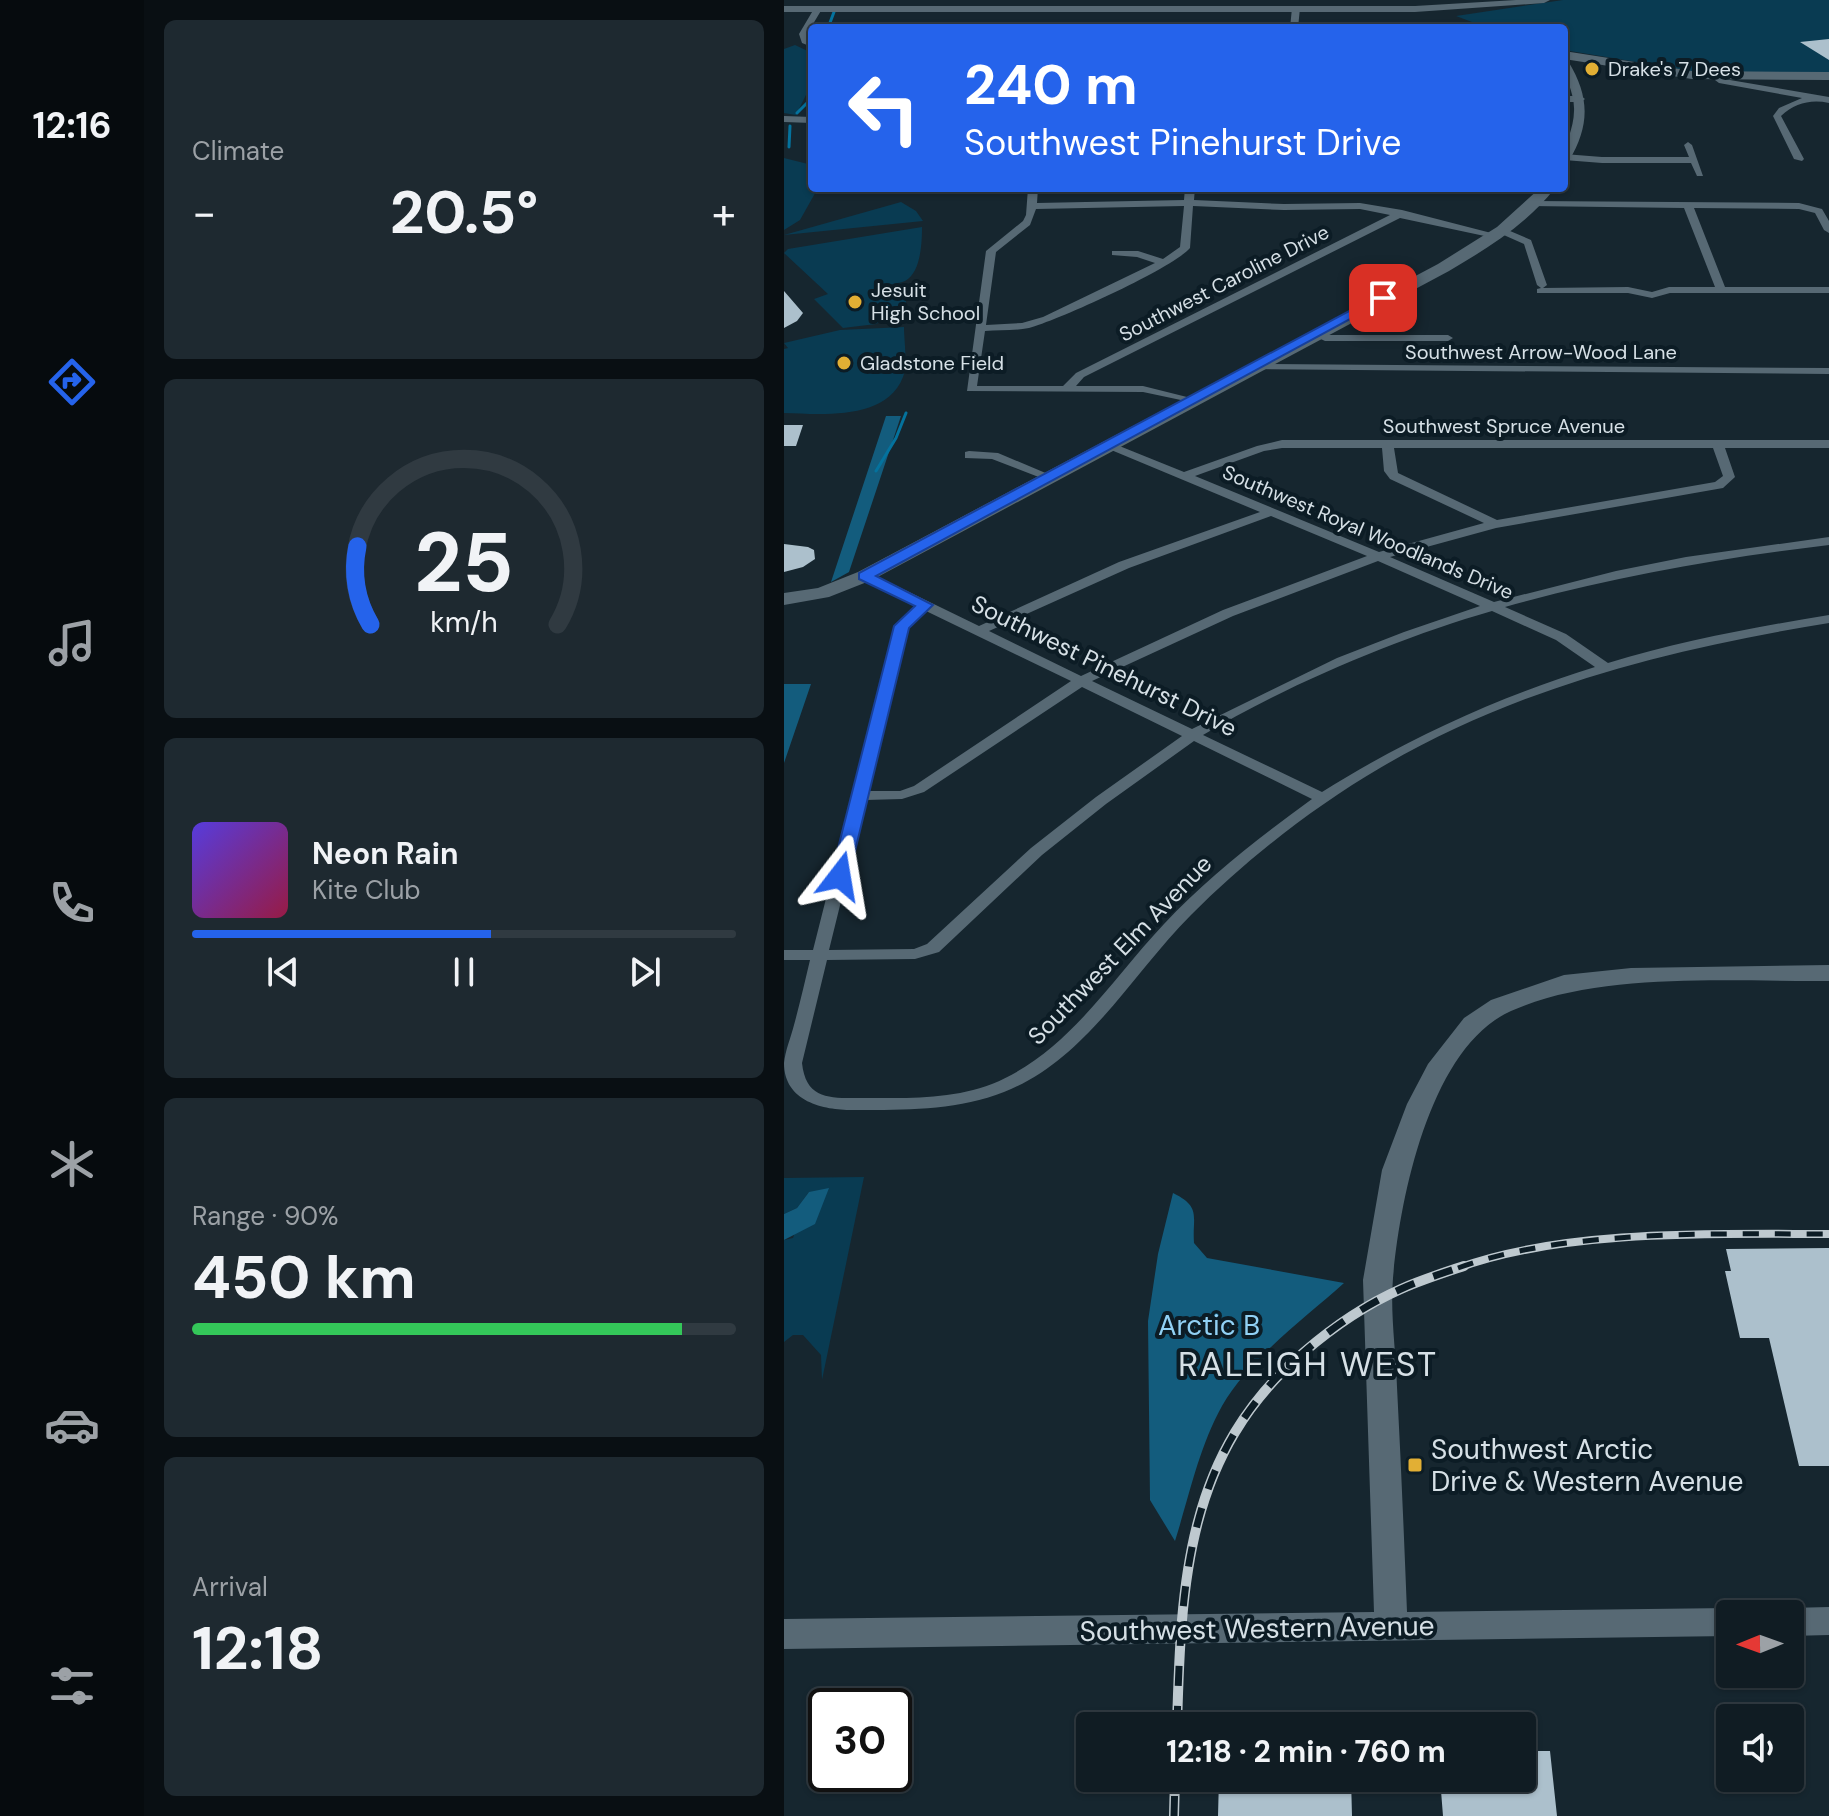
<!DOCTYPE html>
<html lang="en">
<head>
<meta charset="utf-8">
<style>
  :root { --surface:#101c23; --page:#1e2930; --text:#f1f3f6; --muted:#9ca1a6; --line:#303a41; --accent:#2563eb }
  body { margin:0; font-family:"DM Sans",sans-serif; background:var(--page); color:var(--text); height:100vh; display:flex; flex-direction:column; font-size:30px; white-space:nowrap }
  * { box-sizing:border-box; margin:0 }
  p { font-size:26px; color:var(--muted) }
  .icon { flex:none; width:44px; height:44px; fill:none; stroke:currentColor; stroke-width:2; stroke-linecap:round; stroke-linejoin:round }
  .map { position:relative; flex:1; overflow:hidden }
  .drawer { display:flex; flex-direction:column; gap:20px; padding:20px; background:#090f13; width:640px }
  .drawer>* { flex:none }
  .hud { position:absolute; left:24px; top:24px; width:760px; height:168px; border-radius:8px; box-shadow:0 2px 6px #0004,0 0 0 2px var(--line); background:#2563eb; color:#fff; overflow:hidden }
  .needle { width:52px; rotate:269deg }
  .controls { position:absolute; left:932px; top:1600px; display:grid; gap:16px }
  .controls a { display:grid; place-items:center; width:88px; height:88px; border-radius:8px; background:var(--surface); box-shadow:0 2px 6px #0004,0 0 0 2px var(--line); font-size:40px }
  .speed { position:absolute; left:24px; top:1688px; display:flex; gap:16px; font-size:40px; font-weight:700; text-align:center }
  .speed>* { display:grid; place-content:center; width:104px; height:104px; border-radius:50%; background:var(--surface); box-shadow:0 2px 6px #0004,0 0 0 2px var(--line); line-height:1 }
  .speed .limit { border:4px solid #111; border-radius:12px; background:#fff; color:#111 }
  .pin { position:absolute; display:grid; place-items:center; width:68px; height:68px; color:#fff; margin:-34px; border-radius:16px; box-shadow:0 4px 12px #0006 }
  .me { position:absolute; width:88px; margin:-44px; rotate:14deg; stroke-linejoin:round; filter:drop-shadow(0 0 6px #0008) }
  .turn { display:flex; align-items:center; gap:28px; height:168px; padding:0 24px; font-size:36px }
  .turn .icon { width:104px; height:104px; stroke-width:2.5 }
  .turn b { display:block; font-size:56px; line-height:68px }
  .big { font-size:60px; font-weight:700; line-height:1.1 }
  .drawer .widget { flex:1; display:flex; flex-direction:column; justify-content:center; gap:12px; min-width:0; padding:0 28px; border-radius:12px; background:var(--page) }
  .drawer .dial { align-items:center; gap:0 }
  .dial svg { height:208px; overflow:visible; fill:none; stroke:var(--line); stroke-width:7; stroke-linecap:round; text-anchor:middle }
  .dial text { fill:var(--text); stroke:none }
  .song { display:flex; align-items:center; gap:24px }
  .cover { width:96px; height:96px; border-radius:12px; background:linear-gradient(135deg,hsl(250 70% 55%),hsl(340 70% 35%)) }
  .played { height:8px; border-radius:4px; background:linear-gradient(90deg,var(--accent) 55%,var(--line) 55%) }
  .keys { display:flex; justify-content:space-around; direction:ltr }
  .heat { display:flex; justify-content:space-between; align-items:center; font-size:44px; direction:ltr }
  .charge { height:12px; border-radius:6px; background:linear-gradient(90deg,#34c759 90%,var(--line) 0) }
  .trip { position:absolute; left:292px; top:1712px; width:460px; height:80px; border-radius:8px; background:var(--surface); box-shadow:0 2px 6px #0004,0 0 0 2px var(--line); font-weight:700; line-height:80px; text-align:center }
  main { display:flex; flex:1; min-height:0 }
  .tab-bar { display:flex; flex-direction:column; width:144px; justify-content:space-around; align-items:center; background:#060b0e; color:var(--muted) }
  .tab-bar .icon { width:56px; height:56px }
  .tab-bar .on { color:var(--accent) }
  .tab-bar b { font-size:36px; color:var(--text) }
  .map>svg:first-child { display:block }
</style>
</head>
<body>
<main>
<nav class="tab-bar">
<b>12:16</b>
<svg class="icon on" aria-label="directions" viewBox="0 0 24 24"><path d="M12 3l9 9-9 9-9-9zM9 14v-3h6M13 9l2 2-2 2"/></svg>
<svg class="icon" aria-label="music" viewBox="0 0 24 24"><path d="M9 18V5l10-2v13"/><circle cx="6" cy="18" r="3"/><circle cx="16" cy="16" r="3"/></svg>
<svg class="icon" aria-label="phone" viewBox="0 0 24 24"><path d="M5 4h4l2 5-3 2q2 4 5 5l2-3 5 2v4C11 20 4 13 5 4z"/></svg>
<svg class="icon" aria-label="climate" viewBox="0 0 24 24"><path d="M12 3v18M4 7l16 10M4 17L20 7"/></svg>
<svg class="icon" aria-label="car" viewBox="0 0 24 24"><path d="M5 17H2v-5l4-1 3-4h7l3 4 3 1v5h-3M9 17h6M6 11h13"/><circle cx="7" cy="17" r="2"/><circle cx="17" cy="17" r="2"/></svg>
<svg class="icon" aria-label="filters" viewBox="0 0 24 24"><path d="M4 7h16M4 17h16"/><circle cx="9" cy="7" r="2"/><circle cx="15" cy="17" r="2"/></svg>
</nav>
<section class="drawer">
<div class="widget"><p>Climate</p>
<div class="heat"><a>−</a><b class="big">20.5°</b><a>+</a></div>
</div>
<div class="widget dial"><svg viewBox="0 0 100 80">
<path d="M14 69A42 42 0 1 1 86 69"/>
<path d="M14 69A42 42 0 0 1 9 39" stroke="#2563eb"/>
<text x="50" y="56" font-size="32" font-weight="700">25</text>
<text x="50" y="72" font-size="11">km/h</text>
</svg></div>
<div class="widget">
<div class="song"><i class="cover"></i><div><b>Neon Rain</b><p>Kite Club</p></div></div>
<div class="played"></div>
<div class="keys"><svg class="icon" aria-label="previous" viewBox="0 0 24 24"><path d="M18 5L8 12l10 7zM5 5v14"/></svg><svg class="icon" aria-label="pause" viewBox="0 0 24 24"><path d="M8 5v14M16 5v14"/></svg><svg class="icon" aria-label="next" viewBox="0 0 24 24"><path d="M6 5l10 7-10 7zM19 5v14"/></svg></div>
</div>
<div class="widget"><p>Range · 90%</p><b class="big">450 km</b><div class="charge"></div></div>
<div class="widget"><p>Arrival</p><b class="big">12:18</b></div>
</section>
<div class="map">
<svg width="1045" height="1816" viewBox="0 0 1045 1816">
  <rect width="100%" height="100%" fill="#16262f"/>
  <path fill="#093b52" d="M779,0H1045V73L925,74L780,50V28H704L672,16Z
    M11,45L28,53V83L12,115L0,113V49Z
    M0,158L28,165V188H34L16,220L0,230Z
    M117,202L132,211L139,221L0,235Z
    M138,227C138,242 137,273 121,281C114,284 104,284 96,286L122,283V306L92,324L59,328L30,299L44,294L0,253L4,249Z
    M120,327C120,341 124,365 119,377C102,421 37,414 0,413V349L4,348L0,343L56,330Z
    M80,1177L38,1380L37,1355L19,1335H9L0,1342V1240L9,1238L25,1192L13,1208L0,1214V1178Z"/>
  <path fill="#135c7d" d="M102,416H117L65,572L47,582Z
    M0,684H27L0,763Z
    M45,1188L31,1224L0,1240V1214L13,1208L25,1192Z
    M389,1193C418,1207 408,1217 410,1243L423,1258L560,1283C520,1319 465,1359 438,1406C415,1447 405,1497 391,1541L366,1500L364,1321L374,1254Z"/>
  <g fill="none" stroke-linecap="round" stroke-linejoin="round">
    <path stroke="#04729d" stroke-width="3" d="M44,28L50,12
      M13,113L28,98
      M5,147L6,126
      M92,471L112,438L122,413"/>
  </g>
  <path fill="#acc0cc" d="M1045,39V60L1016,42Z
    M0,291L19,313L13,321L0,328Z
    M0,425H19L12,446H0Z
    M0,544L24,547L30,550L31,559L19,567L0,572Z
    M1045,1248V1466H1015L985,1338H956L941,1271H947L942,1249Z
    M738,1751H766L773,1816H659L656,1778H738Z
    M435,1778H567L568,1816H434Z"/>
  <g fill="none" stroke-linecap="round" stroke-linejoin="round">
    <path fill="#576974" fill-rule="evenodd" d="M512,6L516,8L514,28H506L508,8Z
      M31,7L38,9L23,34L28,42V47L18,43L15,34Z
      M931,75L940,79L1045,97V103C1027,99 1011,103 997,116L1020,159L1018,161L1010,159L989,116L995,108L1018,98L935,83L927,77Z
      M780,96H797L801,99L797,102H780Z
      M0,116L28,117V123L0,122Z
      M904,142L908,145L919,176H913L907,163H818L780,160V154L818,157H905L900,145Z
      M244,188H254L253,203L400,200L401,188H411L410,200L500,204L576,203L618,210L715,235L710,238L616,218L300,377L292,386H359L411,399V403L359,392L183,391L202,251L239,221L242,215ZM400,206L396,247L379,259L354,251H328V255L353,257L371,263L259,317L238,323L202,325L212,252L246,225L252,209ZM409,206L500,210L576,209L606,215L292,373L279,386H193L201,331C215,330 231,331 245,328C275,320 389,268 406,248Z
      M749,201L1015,203L1038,209L1045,221V233L1040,230L1031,213L1015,209L910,208L941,287H1045V293H886L868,298L844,293H753V289L757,288L753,285L740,244L713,232V228H719L747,240L763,285L759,288L844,287L868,292L885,287H931L900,208L746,206L744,204Z
      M531,331L542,335H664L669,338L664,341H541L526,334Z
      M469,364L1045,368V374L465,369L464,367Z
      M498,440H1045V448H941L951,477L939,488L712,528L606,557L710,602L832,571L902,557L1045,537V545C935,558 827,577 721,607L782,634L824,663C896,641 971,627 1045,615V623C890,648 733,687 596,768C528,808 463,859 407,915C347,975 302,1060 220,1092C172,1111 119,1110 68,1110C40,1110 0,1102 0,1063C1,1051 7,1037 10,1025C16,1003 21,981 26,960H0V950H29L111,626L132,606L76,579V573H86L195,626L335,562L476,512L320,447V443H328L400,472L473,446ZM498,448H598L600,471L606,479L700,523L595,552L411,476L480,451ZM610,448H929L939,476L931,482L713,520L614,473ZM487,516L583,556L439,610L297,676L205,631L345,568ZM594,561L696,606L620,632L553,658L408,729L308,681L449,616ZM142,611L287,681L130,786L116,791H84L124,627ZM708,611L772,640L811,667C714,697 624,738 538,792L419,735C503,685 614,638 708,611ZM298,687L398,736L312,797L247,848L143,944L130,949L45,950L82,800L118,799L140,792ZM410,741L528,799C476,837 424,877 380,924C326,981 284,1053 208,1084C167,1100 119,1098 76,1098C46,1098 22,1100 18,1063L43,960L131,959L155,952L258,855L322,804Z
      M185,451L214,453L271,477L265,481L208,459L181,458V452Z"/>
    <path fill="#576974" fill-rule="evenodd" d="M732,0H766L760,3L631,12H0V6H631Z
      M780,51L908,71L1045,72V80L908,79L780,59Z
      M780,60L784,61C806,97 806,125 785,161L780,162C780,144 790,129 790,111C791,93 780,78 780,60Z
      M756,188H771C743,224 704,248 665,271L88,580L45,597L0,605V593L34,588L74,572L654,264L713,227Z
      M1045,965V981C947,982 817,971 727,1011C646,1047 616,1198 609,1278C606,1313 612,1352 613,1387C617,1462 620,1537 623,1612L946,1608L959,1614H946V1636L0,1649V1619L590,1612L579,1280L598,1170L623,1104L644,1064L680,1018L707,1000L780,975L847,968Z
      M1045,1607V1635L1006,1636V1614H993L1006,1608Z"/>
    <g stroke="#bec9cf" stroke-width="8">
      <path id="rail-far1" d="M674,1268C781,1229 932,1234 1045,1234"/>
    </g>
    <g stroke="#bec9cf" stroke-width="10">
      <path id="rail" d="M393,1726C397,1582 402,1452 520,1352C549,1327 581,1305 617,1289C637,1280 659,1273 680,1266
        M390,1816L391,1778"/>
    </g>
    <use href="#rail-far1" stroke="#0c1c25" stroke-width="5" stroke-dasharray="16" stroke-linecap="butt"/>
    <use href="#rail" stroke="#0c1c25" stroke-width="7" stroke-dasharray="20" stroke-linecap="butt"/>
  </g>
  <path fill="#2563eb" stroke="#184099" stroke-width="2" d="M595,295L605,298L92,576L149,605L125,628L65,876L56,881L49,879L47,876L110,626L131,606L75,579V573Z"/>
  <g fill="#e2af34" stroke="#0c1c25" stroke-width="3">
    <circle cx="808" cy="69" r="8"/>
    <circle cx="71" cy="302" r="8"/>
    <circle cx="60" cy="363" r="8"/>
    <rect x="623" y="1457" width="16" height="16" rx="4"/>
  </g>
  <g text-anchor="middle" stroke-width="8" stroke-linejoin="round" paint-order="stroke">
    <g font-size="20" fill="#d6e0e6" stroke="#0c1c25" text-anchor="start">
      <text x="824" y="76">Drake's 7 Dees</text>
      <text x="87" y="297">Jesuit<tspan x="87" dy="23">High School</tspan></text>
      <text x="76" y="370">Gladstone Field</text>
    </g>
    <g font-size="20" fill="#d6e0e6" stroke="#0c1c25">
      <text transform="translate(440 283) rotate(-27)" y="7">Southwest Caroline Drive</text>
      <text x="757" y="359">Southwest Arrow-Wood Lane</text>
      <text x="720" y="433">Southwest Spruce Avenue</text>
      <text transform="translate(584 532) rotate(23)" y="7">Southwest Royal Woodlands Drive</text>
    </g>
    <g font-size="24" fill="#d6e0e6" stroke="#0c1c25">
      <text transform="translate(320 666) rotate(26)" y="8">Southwest Pinehurst Drive</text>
      <text transform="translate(336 950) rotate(-46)" y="8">Southwest Elm Avenue</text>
    </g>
    <g font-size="28" fill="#91d1f5" stroke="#0c1c25">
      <text x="425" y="1335">Arctic B</text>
    </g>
    <g font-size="28" fill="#d6e0e6" stroke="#0c1c25" text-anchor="start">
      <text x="647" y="1459">Southwest Arctic<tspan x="647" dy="32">Drive &amp; Western Avenue</tspan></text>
    </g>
    <g font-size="28" fill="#d6e0e6" stroke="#0c1c25">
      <text transform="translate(473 1628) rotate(-1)" y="10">Southwest Western Avenue</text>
    </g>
    <g font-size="34" letter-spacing="2" fill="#d6e0e6" stroke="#0c1c25">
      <text x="524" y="1376">RALEIGH WEST</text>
    </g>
  </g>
</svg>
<div class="controls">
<a><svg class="needle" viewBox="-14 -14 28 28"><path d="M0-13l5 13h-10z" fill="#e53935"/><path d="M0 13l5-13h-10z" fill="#9ca1a6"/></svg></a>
<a><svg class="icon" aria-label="sound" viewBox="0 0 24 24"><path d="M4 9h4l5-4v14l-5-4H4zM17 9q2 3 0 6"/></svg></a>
</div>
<div class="speed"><div class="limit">30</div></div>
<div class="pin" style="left:599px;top:298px;background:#d93025"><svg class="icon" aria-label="arrive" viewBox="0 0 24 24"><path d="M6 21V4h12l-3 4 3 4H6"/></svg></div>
<svg class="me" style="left:56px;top:876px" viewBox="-20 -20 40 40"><path d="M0-17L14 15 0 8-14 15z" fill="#2563eb" stroke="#fff" stroke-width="4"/></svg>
<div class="trip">12:18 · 2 min · 760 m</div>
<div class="hud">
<div class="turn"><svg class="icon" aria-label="left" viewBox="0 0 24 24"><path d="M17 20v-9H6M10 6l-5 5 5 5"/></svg><div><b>240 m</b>Southwest Pinehurst Drive</div></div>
</div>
</div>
</main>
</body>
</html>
